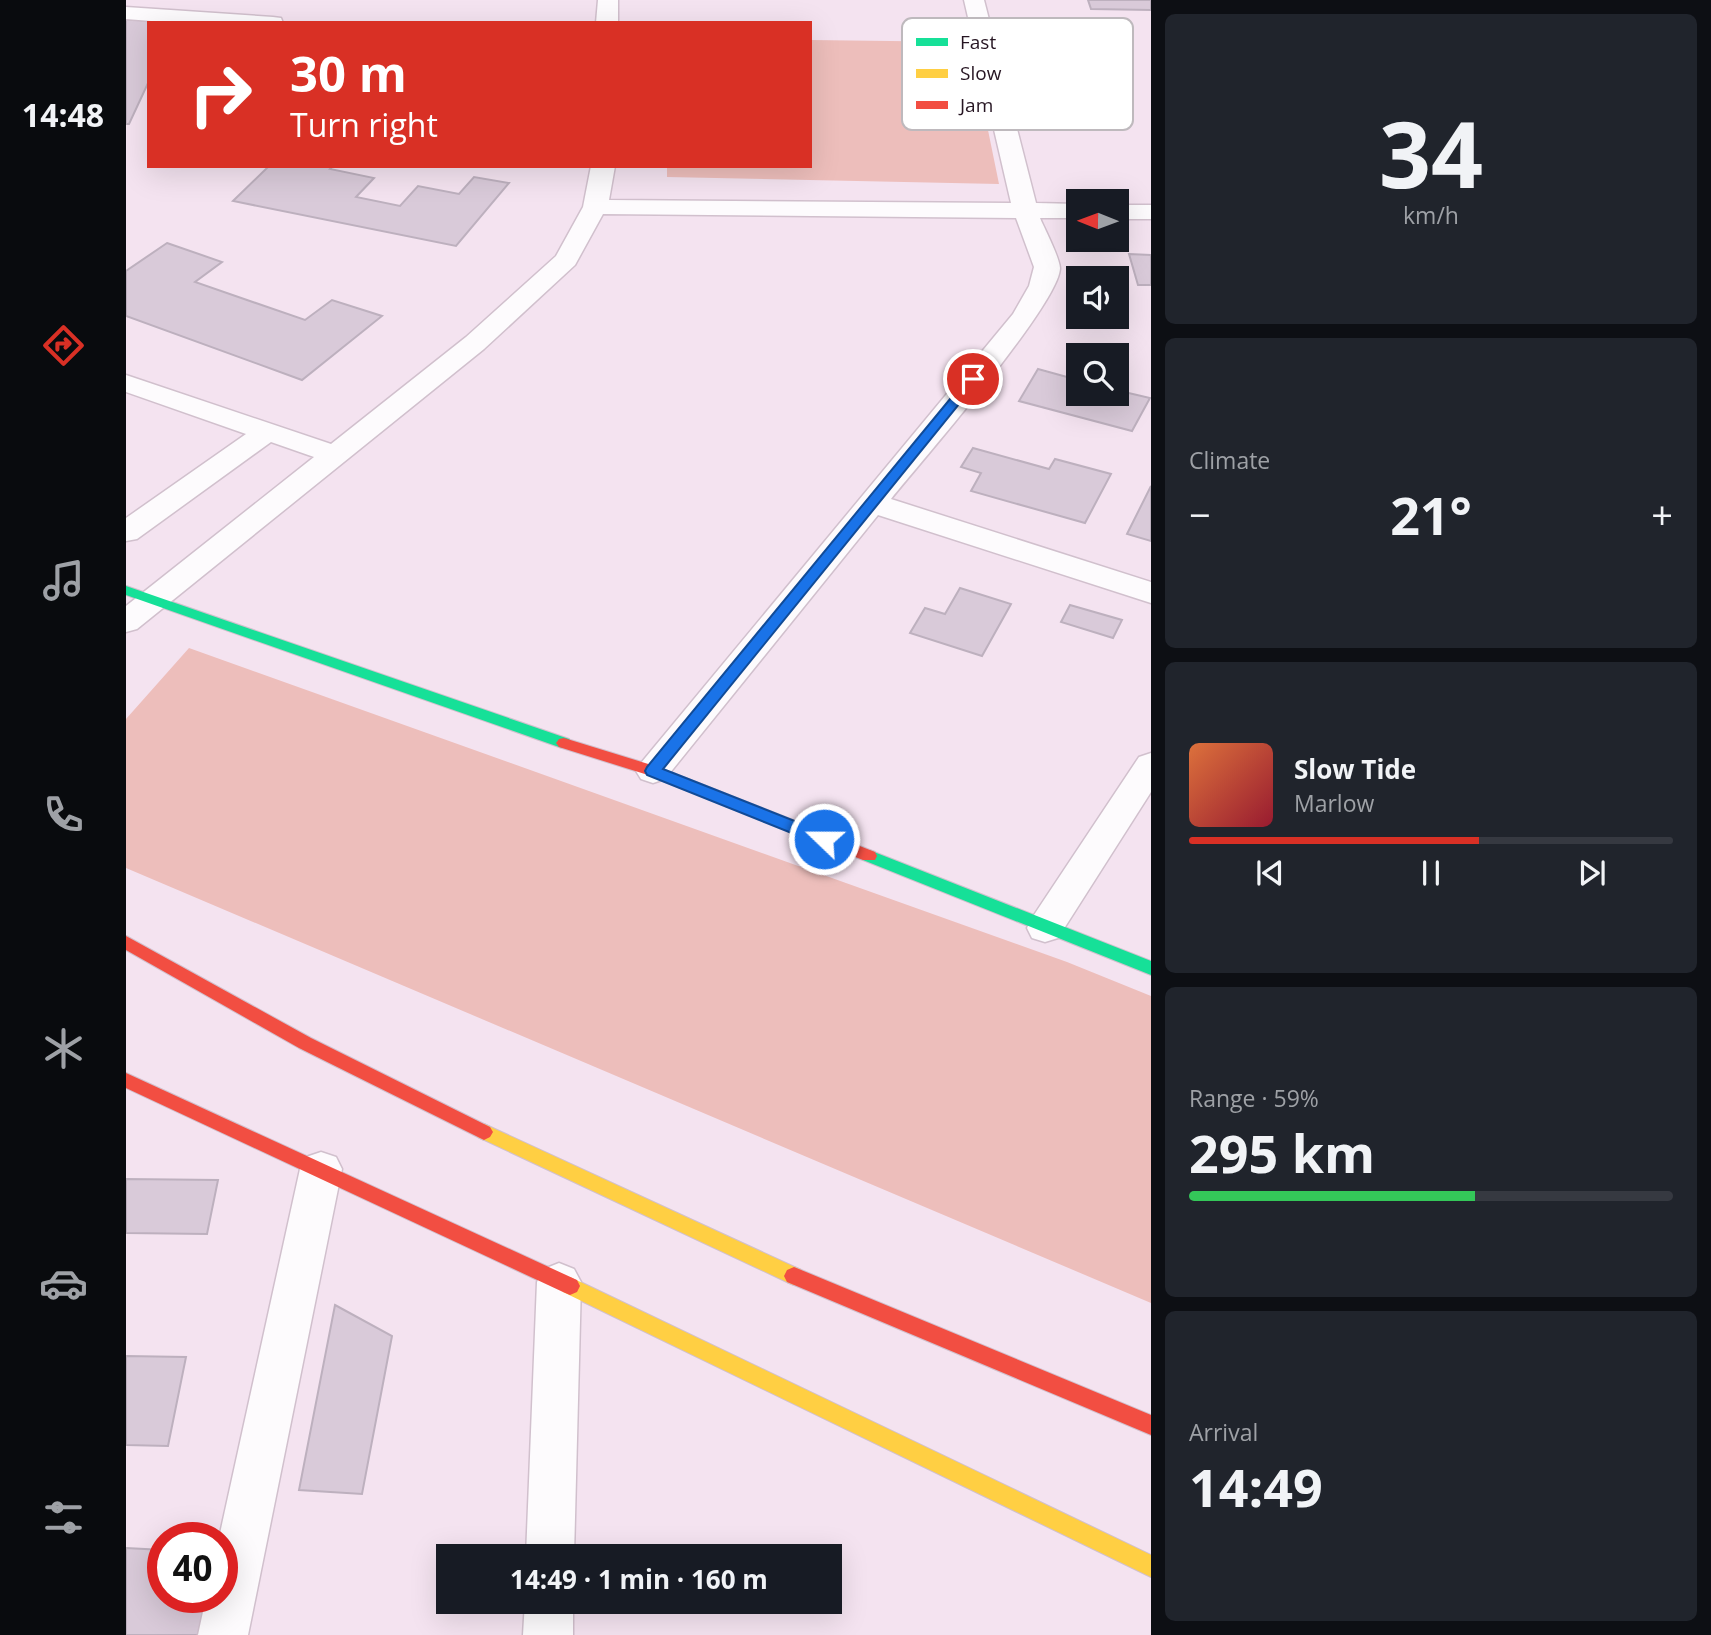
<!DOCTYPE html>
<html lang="en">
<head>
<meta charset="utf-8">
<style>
  :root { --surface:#171b24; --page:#20242c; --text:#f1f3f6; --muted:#9ea1a6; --line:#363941; --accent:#d93025 }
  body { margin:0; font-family:"Open Sans",sans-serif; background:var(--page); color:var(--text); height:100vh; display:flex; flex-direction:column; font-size:26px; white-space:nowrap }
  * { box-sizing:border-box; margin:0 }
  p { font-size:23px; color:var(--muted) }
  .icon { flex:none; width:38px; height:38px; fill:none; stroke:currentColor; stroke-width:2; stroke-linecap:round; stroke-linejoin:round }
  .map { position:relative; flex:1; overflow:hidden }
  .side { display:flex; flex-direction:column; gap:14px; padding:14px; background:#0d0f14; width:560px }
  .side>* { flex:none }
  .banner { position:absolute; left:21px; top:21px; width:665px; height:147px; border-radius:0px; box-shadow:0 7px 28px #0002; background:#d93025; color:#fff; overflow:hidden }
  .needle { width:46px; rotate:271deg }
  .controls { position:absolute; left:940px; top:189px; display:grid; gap:14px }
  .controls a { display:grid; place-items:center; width:63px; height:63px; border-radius:0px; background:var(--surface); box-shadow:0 7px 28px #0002; font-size:35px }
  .speed { position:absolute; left:21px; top:1522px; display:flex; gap:14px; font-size:35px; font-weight:700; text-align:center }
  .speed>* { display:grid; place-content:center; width:91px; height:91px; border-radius:50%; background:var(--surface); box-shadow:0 7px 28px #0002; line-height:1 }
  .speed .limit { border:10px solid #d22; background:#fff; color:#111 }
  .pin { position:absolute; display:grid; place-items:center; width:60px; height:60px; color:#fff; margin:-30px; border:4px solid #fff; border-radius:50%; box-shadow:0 2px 7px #0007 }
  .me { position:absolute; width:77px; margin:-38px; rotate:292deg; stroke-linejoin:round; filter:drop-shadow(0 0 5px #0008) }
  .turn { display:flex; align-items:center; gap:24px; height:147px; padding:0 28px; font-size:32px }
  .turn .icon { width:91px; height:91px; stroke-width:2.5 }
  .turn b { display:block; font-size:49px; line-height:60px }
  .big { font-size:52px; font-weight:700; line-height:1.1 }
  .side .card { flex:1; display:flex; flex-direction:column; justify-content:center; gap:10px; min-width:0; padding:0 24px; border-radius:10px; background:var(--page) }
  .side .dial { align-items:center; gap:0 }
  .dial b { font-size:91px; line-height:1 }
  .song { display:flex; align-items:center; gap:21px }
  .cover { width:84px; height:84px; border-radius:10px; background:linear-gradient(135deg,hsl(20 70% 55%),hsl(350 70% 35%)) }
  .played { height:7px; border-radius:4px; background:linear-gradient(90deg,var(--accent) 60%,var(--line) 60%) }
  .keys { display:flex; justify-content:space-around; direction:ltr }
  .heat { display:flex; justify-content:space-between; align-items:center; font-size:38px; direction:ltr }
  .charge { height:10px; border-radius:5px; background:linear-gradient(90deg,#34c759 59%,var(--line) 0) }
  .trip { position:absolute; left:310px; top:1544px; width:406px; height:70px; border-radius:0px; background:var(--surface); box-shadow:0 7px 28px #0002; font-weight:700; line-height:70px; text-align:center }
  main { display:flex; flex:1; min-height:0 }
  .tabs { display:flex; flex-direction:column; width:126px; justify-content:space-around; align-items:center; background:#090b0e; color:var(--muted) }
  .tabs .icon { width:49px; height:49px }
  .tabs .active { color:var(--accent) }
  .tabs b { font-size:32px; color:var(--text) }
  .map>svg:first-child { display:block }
</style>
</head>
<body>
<main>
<nav class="tabs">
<b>14:48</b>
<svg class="icon active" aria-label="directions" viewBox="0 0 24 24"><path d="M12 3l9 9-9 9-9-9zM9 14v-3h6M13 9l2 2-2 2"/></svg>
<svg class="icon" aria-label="music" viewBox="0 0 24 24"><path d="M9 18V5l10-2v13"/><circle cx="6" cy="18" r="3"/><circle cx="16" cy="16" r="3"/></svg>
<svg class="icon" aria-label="phone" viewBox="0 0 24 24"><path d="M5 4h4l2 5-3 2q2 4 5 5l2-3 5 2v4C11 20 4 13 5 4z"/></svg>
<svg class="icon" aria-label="climate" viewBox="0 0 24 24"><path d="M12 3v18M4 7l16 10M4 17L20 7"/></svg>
<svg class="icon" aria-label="car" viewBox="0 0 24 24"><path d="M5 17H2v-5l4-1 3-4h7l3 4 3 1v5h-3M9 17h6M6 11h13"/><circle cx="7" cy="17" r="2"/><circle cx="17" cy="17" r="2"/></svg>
<svg class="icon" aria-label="filters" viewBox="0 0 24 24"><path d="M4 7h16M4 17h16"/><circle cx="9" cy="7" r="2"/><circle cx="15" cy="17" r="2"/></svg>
</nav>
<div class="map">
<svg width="1025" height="1635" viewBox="0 0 1025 1635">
  <rect width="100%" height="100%" fill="#f4e3f0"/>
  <path fill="#edbebb" d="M684,40L844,42L873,184L541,177V166H684Z
    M63,648L941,962L1025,996V1303L0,868V719Z"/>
  <path fill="#d9cad9" stroke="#bdb0be" stroke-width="2" d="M962,0H1025V10L965,9Z
    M0,19L49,23H23V81L3,124H0Z
    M143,166H207L204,169L248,178L230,197L274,206L292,186L333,194L348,177L383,183L330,246L107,201Z
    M41,243L96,262L69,282L179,320L206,300L256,316L176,380L0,316V271Z
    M1003,254L1025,255V285H1012Z
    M912,369L952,380V394H990V390L1024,398L1006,431L893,401Z
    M847,448L923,469L929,459L985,474L959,523L845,491L855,473L835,467Z
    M1025,486V541L1001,534Z
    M834,588L885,604L856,656L784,633L799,608L819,614Z
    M944,605L996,620L987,638L935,622Z
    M0,1179L92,1180L81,1234L0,1233Z
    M209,1305L266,1336L236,1494L173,1490Z
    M0,1356L60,1357L42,1446L0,1445Z
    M0,1548L37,1550V1598H92L85,1635H0Z"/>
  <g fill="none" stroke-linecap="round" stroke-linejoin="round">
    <g stroke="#d1c0cd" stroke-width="3">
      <path id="street" d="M472,0H492V23H470Z
        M838,0H858L910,203L952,204V218H914C919,230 933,256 934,268C934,303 794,463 765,499L1025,582V603L752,515L539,779L527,783L515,779L510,771L515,763L887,314L903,286L908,267L890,218L477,214L449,265L358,349L11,629L0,632V606L188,457L145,442L11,539L0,541V518L120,434L0,392V375L205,444L340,337L430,256L457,207L465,166H489L483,200L885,203Z
        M0,7L147,17L155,18L157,23H50L0,19Z
        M990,205H1025V219H990Z
        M1025,753V792L932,938L919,942L906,938L901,928L906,918L1013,757Z
        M195,1152L210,1157L216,1169L122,1635H72L80,1598H96V1538H93L174,1169L180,1157Z
        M433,1263L448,1269L455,1282L448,1556H400L411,1282L418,1269Z
        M399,1601H447V1635H397Z"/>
    </g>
    <g stroke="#d1c0cd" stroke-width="2">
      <path id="fast" d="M0,586L443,739L446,743L438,748L433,747L0,595Z
        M743,850L1025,961V975L737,860L735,856L737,852Z"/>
    </g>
    <g stroke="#d1c0cd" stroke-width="2">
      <path id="slow" d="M358,1124L675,1270L678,1276L675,1282L668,1285L661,1282L352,1137L349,1132L352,1127Z
        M444,1277L1025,1555V1577L437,1292L434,1286L437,1280Z"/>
    </g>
    <g stroke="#d1c0cd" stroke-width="2">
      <path id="jam" d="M438,738L532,767L749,852L751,856L749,860H737L522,775L433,747L430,743L433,739Z
        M0,936L185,1038L364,1127L367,1132L364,1137L358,1140L352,1137L173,1048L0,950Z
        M0,1073L451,1280L454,1286L451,1292L444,1295L437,1292L0,1088Z
        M668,1267L1025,1415V1435L661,1282L658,1276L661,1270Z"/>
    </g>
    <use href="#street" fill="#fdfbfd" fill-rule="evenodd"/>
    <use href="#fast" fill="#16e098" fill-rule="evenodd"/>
    <use href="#slow" fill="#ffcf43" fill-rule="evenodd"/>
    <use href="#jam" fill="#f24e42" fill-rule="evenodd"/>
  </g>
  <path fill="#1a73e8" stroke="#114b97" stroke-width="2" d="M847,375L853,379L851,382L537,769L704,835L706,839L704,844H693L521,775L519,771L521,767L843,376Z"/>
  <rect x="776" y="18" width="231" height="112" rx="10" fill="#fff" stroke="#beb9bd" stroke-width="2"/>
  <rect x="790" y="38" width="32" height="8" fill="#16e098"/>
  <rect x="790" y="69" width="32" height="9" fill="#ffcf43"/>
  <rect x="790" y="101" width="32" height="8" fill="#f24e42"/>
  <g font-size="19" fill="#261522">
    <text x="834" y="49">Fast</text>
    <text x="834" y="80">Slow</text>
    <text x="834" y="112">Jam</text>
  </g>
</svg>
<div class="controls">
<a><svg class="needle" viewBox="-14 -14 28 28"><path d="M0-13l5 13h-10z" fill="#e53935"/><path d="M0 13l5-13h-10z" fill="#9ea1a6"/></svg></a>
<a><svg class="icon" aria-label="sound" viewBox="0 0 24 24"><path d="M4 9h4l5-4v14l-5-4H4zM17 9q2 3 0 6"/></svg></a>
<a><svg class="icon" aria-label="search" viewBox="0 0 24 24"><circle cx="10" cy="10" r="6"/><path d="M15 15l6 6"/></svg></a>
</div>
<div class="speed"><div class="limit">40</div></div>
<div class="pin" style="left:847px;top:379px;background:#d93025"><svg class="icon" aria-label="arrive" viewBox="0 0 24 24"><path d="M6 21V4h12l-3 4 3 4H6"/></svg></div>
<svg class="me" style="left:698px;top:839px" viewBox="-20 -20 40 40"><circle r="17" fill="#1a73e8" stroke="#fff" stroke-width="3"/><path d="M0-11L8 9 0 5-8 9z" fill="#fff"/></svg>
<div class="trip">14:49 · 1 min · 160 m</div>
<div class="banner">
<div class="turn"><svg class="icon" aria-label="right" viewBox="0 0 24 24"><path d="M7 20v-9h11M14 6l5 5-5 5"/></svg><div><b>30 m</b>Turn right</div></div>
</div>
</div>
<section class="side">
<div class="card dial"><b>34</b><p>km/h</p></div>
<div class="card"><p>Climate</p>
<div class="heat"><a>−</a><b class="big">21°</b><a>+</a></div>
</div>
<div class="card">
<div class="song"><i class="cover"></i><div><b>Slow Tide</b><p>Marlow</p></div></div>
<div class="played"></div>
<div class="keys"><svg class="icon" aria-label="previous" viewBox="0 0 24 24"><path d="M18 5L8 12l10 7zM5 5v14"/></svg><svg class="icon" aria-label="pause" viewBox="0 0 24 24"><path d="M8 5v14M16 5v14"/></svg><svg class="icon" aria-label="next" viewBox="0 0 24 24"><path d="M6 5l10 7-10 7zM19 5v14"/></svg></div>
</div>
<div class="card"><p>Range · 59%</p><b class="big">295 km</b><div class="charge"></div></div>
<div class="card"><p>Arrival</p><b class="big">14:49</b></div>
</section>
</main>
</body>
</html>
